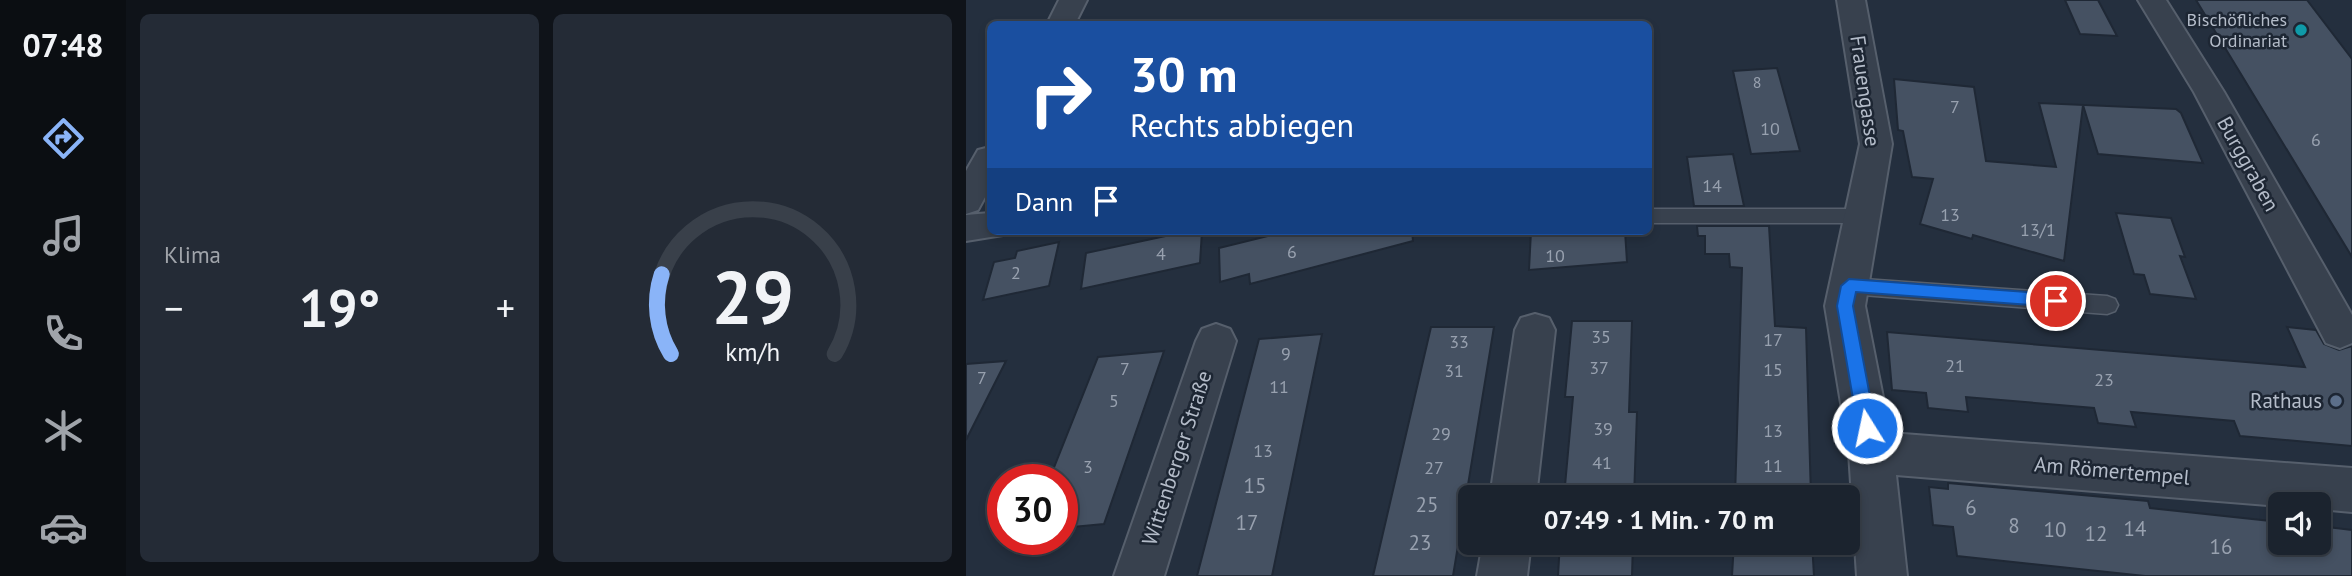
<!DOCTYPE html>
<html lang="de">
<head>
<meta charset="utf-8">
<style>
  :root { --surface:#1b232e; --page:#242b36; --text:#f1f3f6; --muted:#a0a4aa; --line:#39404a; --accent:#8ab4f8 }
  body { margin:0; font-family:"PT Sans",sans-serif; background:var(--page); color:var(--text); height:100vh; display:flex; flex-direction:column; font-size:26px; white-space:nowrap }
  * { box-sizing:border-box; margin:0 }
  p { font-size:23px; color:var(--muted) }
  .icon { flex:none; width:38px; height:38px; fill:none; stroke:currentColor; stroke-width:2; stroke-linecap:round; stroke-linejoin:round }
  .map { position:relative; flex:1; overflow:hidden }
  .drawer { display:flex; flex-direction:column; gap:14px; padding:14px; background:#0f1319; width:840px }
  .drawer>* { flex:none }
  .banner { position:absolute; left:21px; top:21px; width:665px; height:214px; border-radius:10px; box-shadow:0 4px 10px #0003,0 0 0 2px var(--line); background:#1a4fa0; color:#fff; overflow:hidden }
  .buttons { position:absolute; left:1302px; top:492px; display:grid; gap:14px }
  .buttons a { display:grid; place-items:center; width:63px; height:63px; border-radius:10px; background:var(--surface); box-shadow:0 4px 10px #0003,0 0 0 2px var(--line); font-size:35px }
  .speed { position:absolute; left:21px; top:464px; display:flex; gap:14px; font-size:35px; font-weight:700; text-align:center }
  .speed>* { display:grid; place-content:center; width:91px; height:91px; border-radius:50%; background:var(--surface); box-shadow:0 4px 10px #0003,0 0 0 2px var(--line); line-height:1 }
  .speed .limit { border:10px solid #d22; background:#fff; color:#111 }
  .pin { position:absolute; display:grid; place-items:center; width:60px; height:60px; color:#fff; margin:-30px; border:4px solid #fff; border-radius:50%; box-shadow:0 2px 7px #0007 }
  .me { position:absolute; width:77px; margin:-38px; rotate:350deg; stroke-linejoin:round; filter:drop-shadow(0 0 5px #0008) }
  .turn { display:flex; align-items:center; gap:24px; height:147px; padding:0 28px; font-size:32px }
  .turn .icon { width:91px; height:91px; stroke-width:2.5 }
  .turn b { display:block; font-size:49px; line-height:60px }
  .then { display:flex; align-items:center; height:66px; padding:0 28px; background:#0003; gap:14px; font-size:26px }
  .big { font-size:52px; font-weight:600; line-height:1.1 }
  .drawer .tile { flex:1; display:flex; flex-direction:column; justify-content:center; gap:10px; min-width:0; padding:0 24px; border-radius:10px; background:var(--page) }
  .drawer .dial { align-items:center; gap:0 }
  .dial svg { height:182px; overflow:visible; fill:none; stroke:var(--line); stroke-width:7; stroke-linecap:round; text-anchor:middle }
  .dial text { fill:var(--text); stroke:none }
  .heat { display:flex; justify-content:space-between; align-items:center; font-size:38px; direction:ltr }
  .drawer .tiles { flex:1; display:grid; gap:14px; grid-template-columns:repeat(2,1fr) }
  .trip { position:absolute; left:492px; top:485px; width:402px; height:70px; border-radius:10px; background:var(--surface); box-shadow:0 4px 10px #0003,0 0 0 2px var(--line); font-weight:600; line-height:70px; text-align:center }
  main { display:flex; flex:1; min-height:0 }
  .menu { display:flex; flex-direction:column; width:126px; justify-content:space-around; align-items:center; background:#0b0e12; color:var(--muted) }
  .menu .icon { width:49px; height:49px }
  .menu .active { color:var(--accent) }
  .menu b { font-size:32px; color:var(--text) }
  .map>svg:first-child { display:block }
</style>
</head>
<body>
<main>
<nav class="menu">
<b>07:48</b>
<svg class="icon active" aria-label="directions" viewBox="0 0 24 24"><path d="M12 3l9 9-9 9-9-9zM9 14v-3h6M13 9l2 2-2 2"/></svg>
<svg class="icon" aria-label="music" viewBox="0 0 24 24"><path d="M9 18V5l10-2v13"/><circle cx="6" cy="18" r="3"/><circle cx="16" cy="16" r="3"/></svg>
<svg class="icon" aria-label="phone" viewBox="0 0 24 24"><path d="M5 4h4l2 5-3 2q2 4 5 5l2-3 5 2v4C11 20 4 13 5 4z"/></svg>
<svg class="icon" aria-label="climate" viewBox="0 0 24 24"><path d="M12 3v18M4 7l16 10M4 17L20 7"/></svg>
<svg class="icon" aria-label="car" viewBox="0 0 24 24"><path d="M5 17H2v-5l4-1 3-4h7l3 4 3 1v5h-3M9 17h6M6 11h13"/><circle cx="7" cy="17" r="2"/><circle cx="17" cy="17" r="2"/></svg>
</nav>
<section class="drawer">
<div class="tiles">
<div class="tile"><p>Klima</p>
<div class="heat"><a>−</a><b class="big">19°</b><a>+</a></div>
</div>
<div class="tile dial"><svg viewBox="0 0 100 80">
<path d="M14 69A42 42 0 1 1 86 69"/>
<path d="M14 69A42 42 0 0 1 10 34" stroke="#8ab4f8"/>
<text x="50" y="56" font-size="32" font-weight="700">29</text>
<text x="50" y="72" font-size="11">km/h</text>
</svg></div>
</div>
</section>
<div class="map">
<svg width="1386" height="576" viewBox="0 0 1386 576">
  <rect width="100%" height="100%" fill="#242f3e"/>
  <path fill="#455162" stroke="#1f2835" stroke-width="2" d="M1099,0H1132L1151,36L1114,34Z
    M1230,0H1341L1386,59V257Z
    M811,68L834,151L785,154L767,71Z
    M928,79L1008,87L1020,161L1090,167L1073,103L1210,109L1215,113L1237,163L1132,154L1117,105L1098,261L1007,235L1006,239L954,224L967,179L946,177L937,131L932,130Z
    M767,154L778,206H728L721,157Z
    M1150,213L1205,218L1219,257L1214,256L1230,299L1184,294L1178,275L1168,274Z
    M731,226H803L809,326L840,328L845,497H769L776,268L764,267L763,254H739V236H732Z
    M223,231H236L234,263L115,289L120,253Z
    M322,231H446L447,241L284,284L283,274L254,282L253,248Z
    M565,231H659L661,262L563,270Z
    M93,242L83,286L17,300L28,262L49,258L51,251Z
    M606,321H666L663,412H671L668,497H598L607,397H599Z
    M465,327H528L487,576H407Z
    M1321,327L1350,330L1358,344L1373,350L1386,346V446L1274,436L1268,421L1200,415L1165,412L1170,427L1132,423L1128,408L1093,405L1000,397L1002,412L962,408L960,393L926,390L921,332L1339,367Z
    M356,334L306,576H231L293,339Z
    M198,351L138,524L96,528V480H83L132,357Z
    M40,361L0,440V364Z
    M982,483L1182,501L1184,508L1314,522V542H1353V526L1386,530V576H1179L991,556L987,527L967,525L963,487L982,489Z
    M594,542H667L666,576H592Z
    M768,542H846L848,576H766Z"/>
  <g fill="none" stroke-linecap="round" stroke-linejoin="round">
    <g stroke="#565f6c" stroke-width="3">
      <path id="service" d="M686,209H898L905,211L908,216L905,221L898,223H686L682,222V210Z
        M883,278L1141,296L1149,299L1152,305L1149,311L1141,314L883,294L876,292L873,286L876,280Z"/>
    </g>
    <g stroke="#565f6c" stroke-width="4">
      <path id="minor" d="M93,0H121L109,24H81Z
        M871,0H899L926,144L899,306L924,433L1386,468V512L1353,509V504H1314V506L930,475L941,576H891L883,452L859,306L894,144Z
        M1172,0H1200L1258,92L1386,315V343L1374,348L1360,343L1228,92Z
        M24,147V188L12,210L0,214V171L12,150Z
        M24,213V231H39L37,235L0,241V215Z
        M569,314L583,318L589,330L570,497H524L549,330L555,318Z
        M250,324L264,329L270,341L198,576H148L230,341L236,329Z
        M517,542H565L561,576H511Z"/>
    </g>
    <use href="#service" fill="#38414e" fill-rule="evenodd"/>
    <use href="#minor" fill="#38414e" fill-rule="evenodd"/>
  </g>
  <path fill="#1a73e8" stroke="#114b97" stroke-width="2" d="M883,279L1090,294L1098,301L1090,307L890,292L887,306L910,428L907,433L901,436L894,433L892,428L871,306L875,286Z"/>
  <circle fill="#0f9aa8" stroke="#1d2633" stroke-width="2.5" cx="1335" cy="30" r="7"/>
  <circle fill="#5c6f8a" stroke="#1d2633" stroke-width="2.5" cx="1370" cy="401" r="7"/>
  <g text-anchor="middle" stroke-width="5" stroke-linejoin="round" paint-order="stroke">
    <g font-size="16" fill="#98a1af">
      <text x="791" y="88">8</text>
    </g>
    <g font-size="18" fill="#b4bcc9" stroke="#1d2633" text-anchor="end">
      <text x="1321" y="26">Bischöfliches<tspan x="1321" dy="21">Ordinariat</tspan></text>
    </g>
    <g font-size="18" fill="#98a1af">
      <text x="989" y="113">7</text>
      <text x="804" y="135">10</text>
      <text x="1350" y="146">6</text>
      <text x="746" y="192">14</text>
      <text x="984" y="221">13</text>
      <text x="1072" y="236">13/1</text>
      <text x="326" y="258">6</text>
      <text x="195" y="260">4</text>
      <text x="589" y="262">10</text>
      <text x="50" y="279">2</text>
      <text x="635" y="343">35</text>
      <text x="807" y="346">17</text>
      <text x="493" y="348">33</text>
      <text x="320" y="360">9</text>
      <text x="989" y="372">21</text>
      <text x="633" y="374">37</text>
      <text x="159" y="375">7</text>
      <text x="807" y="376">15</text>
      <text x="488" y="377">31</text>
      <text x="16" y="384">7</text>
      <text x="1138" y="386">23</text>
      <text x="313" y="393">11</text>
      <text x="148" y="407">5</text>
      <text x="637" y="435">39</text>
      <text x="807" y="437">13</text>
      <text x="475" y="440">29</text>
      <text x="297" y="457">13</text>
      <text x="636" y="469">41</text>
      <text x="807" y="472">11</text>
      <text x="122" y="473">3</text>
      <text x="468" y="474">27</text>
    </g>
    <g font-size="21" fill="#b4bcc9" stroke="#1d2633">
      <text transform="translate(899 91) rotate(82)" y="7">Frauengasse</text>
      <text transform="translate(1282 164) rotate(61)" y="7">Burggraben</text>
      <text transform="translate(211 458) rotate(-72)" y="7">Wittenberger Straße</text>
      <text transform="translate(1146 471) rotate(5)" y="7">Am Römertempel</text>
    </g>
    <g font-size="21" fill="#b4bcc9" stroke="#1d2633" text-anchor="end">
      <text x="1356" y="408">Rathaus</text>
    </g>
    <g font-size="21" fill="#98a1af">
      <text x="289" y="493">15</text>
      <text x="461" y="512">25</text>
      <text x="1005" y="515">6</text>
      <text x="281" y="530">17</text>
      <text x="1048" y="533">8</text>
      <text x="1169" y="536">14</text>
      <text x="1089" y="537">10</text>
      <text x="1130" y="541">12</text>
      <text x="454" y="550">23</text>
      <text x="1255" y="554">16</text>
    </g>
  </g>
</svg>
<div class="buttons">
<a><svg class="icon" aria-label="sound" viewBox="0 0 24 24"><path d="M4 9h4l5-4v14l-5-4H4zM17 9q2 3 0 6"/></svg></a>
</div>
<div class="speed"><div class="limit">30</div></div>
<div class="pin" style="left:1090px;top:301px;background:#d93025"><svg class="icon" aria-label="arrive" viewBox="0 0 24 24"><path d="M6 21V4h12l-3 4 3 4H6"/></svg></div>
<svg class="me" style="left:901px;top:428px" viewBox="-20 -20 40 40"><circle r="17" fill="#1a73e8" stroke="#fff" stroke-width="3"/><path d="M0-11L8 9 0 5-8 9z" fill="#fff"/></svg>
<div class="trip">07:49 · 1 Min. · 70 m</div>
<div class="banner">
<div class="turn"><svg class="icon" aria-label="right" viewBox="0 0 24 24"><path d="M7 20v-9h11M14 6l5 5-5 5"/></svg><div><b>30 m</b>Rechts abbiegen</div></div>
<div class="then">Dann<svg class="icon" aria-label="arrive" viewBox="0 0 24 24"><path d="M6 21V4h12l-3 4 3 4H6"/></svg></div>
</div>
</div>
</main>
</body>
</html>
